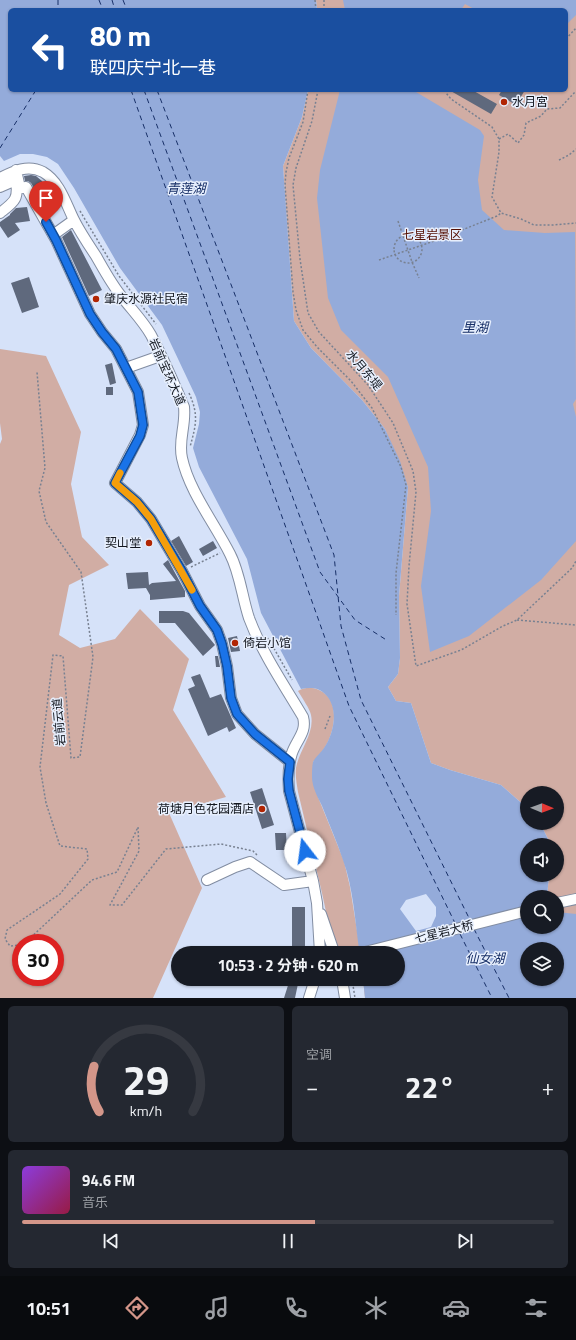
<!DOCTYPE html>
<html lang="zh">
<head>
<meta charset="utf-8">
<style>
  :root { --surface:#171b24; --page:#242831; --text:#f1f3f6; --muted:#9ea1a6; --line:#363941; --accent:#d49689 }
  body { margin:0; font-family:"Titillium Web","Noto Sans SC",sans-serif; background:var(--page); color:var(--text); height:100vh; display:flex; flex-direction:column; font-size:15px; white-space:nowrap }
  * { box-sizing:border-box; margin:0 }
  p { font-size:13px; color:var(--muted) }
  .icon { flex:none; width:22px; height:22px; fill:none; stroke:currentColor; stroke-width:2; stroke-linecap:round; stroke-linejoin:round }
  .map { position:relative; height:998px; overflow:hidden }
  .drawer { display:flex; flex-direction:column; gap:8px; padding:8px; background:#0d0f14; flex:1 }
  .drawer>* { flex:none }
  .hud { position:absolute; left:8px; top:8px; width:560px; height:84px; border-radius:6px; box-shadow:0 1px 3px #0004; background:#1a4fa0; color:#fff; overflow:hidden }
  .needle { width:26px; rotate:91deg }
  .fabs { position:absolute; left:520px; top:786px; display:grid; gap:8px }
  .fabs a { display:grid; place-items:center; width:44px; height:44px; border-radius:50%; background:var(--surface); box-shadow:0 1px 3px #0004; font-size:20px }
  .speed { position:absolute; left:12px; top:934px; display:flex; gap:8px; font-size:20px; font-weight:700; text-align:center }
  .speed>* { display:grid; place-content:center; width:52px; height:52px; border-radius:50%; background:var(--surface); box-shadow:0 1px 3px #0004; line-height:1 }
  .speed .limit { border:6px solid #d22; background:#fff; color:#111 }
  .pin { position:absolute; display:grid; place-items:center; width:34px; height:34px; color:#fff; margin:-41px -17px; border-radius:50% 50% 50% 0; rotate:-45deg; box-shadow:0 0 4px #0007 }
  .pin .icon { rotate:45deg }
  .me { position:absolute; width:44px; margin:-22px; rotate:345deg; stroke-linejoin:round; filter:drop-shadow(0 0 3px #0008) }
  .turn { display:flex; align-items:center; gap:14px; height:84px; padding:0 16px; font-size:18px }
  .turn .icon { width:52px; height:52px; stroke-width:2.5 }
  .turn b { display:block; font-size:28px; line-height:34px }
  .big { font-size:30px; font-weight:700; line-height:1.1 }
  .drawer .tile { flex:1; display:flex; flex-direction:column; justify-content:center; gap:6px; min-width:0; padding:0 14px; border-radius:6px; background:var(--page) }
  .drawer .dial { align-items:center; gap:0 }
  .dial svg { height:104px; overflow:visible; fill:none; stroke:var(--line); stroke-width:7; stroke-linecap:round; text-anchor:middle }
  .dial text { fill:var(--text); stroke:none }
  .song { display:flex; align-items:center; gap:12px }
  .cover { width:48px; height:48px; border-radius:6px; background:linear-gradient(135deg,hsl(270 70% 55%),hsl(340 70% 35%)) }
  .played { height:4px; border-radius:2px; background:linear-gradient(90deg,var(--accent) 55%,var(--line) 55%) }
  .keys { display:flex; justify-content:space-around; direction:ltr }
  .heat { display:flex; justify-content:space-between; align-items:center; font-size:22px; direction:ltr }
  .drawer .tiles { flex:1; display:grid; gap:8px; grid-template-columns:1fr 1fr }
  .tile:last-child { grid-column:span 2 }
  .trip { position:absolute; left:171px; top:946px; width:234px; height:40px; border-radius:20px; background:var(--surface); box-shadow:0 1px 3px #0004; font-weight:700; line-height:40px; text-align:center }
  .menu { display:flex; height:64px; justify-content:space-around; align-items:center; background:#090b0e; color:var(--muted) }
  .menu .icon { width:28px; height:28px }
  .menu .active { color:var(--accent) }
  .menu b { font-size:18px; color:var(--text) }
  .map>svg:first-child { display:block }
</style>
</head>
<body>
<div class="map">
<svg width="576" height="998" viewBox="0 0 576 998">
  <rect width="100%" height="100%" fill="#d6e2f9"/>
  <path fill="#d1ada4" fill-rule="evenodd" d="M316,0H576V998H365L363,979H398V953L359,949L346,950L340,949L334,944L331,935L322,893L298,792C297,785 295,776 296,768C299,750 315,733 311,715C310,709 302,698 298,691C305,687 312,687 319,690C341,699 335,731 325,747C322,753 317,757 313,762L318,797L344,861L350,887L360,949L527,927H557V897H547L549,875H557V845H551L540,823H557V793H527V808L501,785L450,770L431,763L411,703L396,701L388,687L398,674L400,658L399,596L408,487L385,429L362,400L311,348L294,321L283,166L302,117L308,90H566V10H317ZM527,949H557V979H527Z
    M0,349L46,356L81,432L71,484L82,537L109,565L69,585L59,635L80,648L115,639L140,609L189,659L173,710L226,797L169,813L202,888L153,998H0V444L2,439L0,423ZM21,943H55V977H21Z"/>
  <path fill="#94abda" fill-rule="evenodd" d="M0,0H316L317,10H10V90H308L302,117L283,166L294,321L311,348L362,400L385,429L400,461L408,487L399,596L400,658L398,674L388,687L396,701L411,703L431,763L450,770L501,785L527,808V823H540L551,845H527V875H549L547,897H527V927H557V912L576,914V998H365L363,979H398V953H361L359,949C355,920 353,887 343,860C337,842 329,824 322,806C318,798 312,787 312,777C312,773 312,766 313,762C315,757 321,753 324,748C334,733 339,709 326,695C319,687 310,687 301,689L261,613L247,559L199,467L193,448L199,424L200,412L196,397L162,325L120,268L74,188L58,164L47,157L33,154H20L4,161L0,156ZM426,894L436,907V916L431,927L416,931L400,909L406,900ZM527,949H557V979H527Z
    M343,0H576V15L566,25V10H476L465,4L461,10H345Z
    M340,90H417L416,92L480,130L484,136L478,180L482,210L504,230L545,233L575,232L576,399L573,404L576,417V541L541,580L469,636L430,652L421,586L431,511L428,467L388,377L341,330L328,298L317,198L320,170Z"/>
  <g fill="none" stroke-linecap="round" stroke-linejoin="round">
    <path stroke="#172f67" stroke-width="1" stroke-dasharray="5 4" stroke-linecap="butt" d="M58,0V10
      M99,0L103,10
      M112,0L115,10
      M123,0L127,10
      M131,90L349,706L455,923
      M144,90L320,572L355,620L388,641
      M157,90L334,555L341,626L361,700L470,920
      M0,148L36,90
      M474,929L509,998
      M460,934L492,998"/>
  </g>
  <path fill="#5f697d" d="M449,90H472L497,104L491,114Z
    M502,90H525L516,105L499,95Z
    M31,175L36,176L42,181L50,196L41,200L31,183L28,181H25L24,176Z
    M27,207L30,221L15,223L20,230L8,238L0,226V222L10,215V214L16,208Z
    M71,230L102,290L89,296L62,237Z
    M29,277L39,307L22,313L11,283Z
    M112,363L116,383L110,385L105,365Z
    M106,387H113V395H106Z
    M179,536L193,562L186,566L171,541Z
    M213,541L217,548L203,556L199,549Z
    M168,560L185,591V597L150,600V595L146,588L128,589L126,573L148,572L149,585L152,583L176,581L163,564Z
    M159,611H183L189,613L215,645L203,656L175,623H159Z
    M237,636L240,651L231,652L228,638Z
    M215,656H218L220,667H216Z
    M200,674L210,698L221,694L236,728L229,732L227,727L208,736L188,689L195,686L191,677Z
    M262,788L274,825L262,829L250,792Z
    M275,833H286L287,850H276Z
    M292,907H305V950H292Z
    M290,979H299L295,998H284Z"/>
  <g fill="none" stroke-linecap="round" stroke-linejoin="round">
    <g stroke="#828da2" stroke-width="12">
      <path id="minor" d="M16,170L20,188L26,187L56,240L90,314L102,332L116,349L138,392L143,425L140,435L115,483L137,502L151,519L182,571L200,606L217,630L222,644L227,666L231,698L237,714L255,734L290,762
        M0,178C14,171 28,164 43,172C60,182 66,204 74,220C80,232 88,244 96,256C104,270 112,285 122,297C132,310 143,321 151,335C163,358 174,383 184,407C186,426 178,440 182,458C189,491 215,524 230,554C240,573 242,597 249,618C262,653 284,685 303,717C307,732 297,739 292,753C288,765 288,778 289,791L313,881L317,903L320,953
        M0,187L16,180C19,200 14,202 0,213
        M53,235L74,220
        M126,368L160,356
        M207,880L235,867L250,862L284,885L313,881
        M557,903L576,899
        M321,914L333,949L337,953
        M361,953L527,911
        M342,979L345,998
        M309,998L315,979"/>
    </g>
    <path stroke="#788191" stroke-width="1.5" stroke-dasharray="2 2" stroke-linecap="butt" d="M315,0L316,10
      M324,0V10
      M566,39L576,28
      M308,90L303,122L289,158L286,172L285,185L293,292L296,310L303,330L317,347L351,381L372,408L401,467L406,485L396,573V615
      M318,90L312,121L296,168L293,185L300,259L308,313L319,332L368,385L393,423L413,471L416,492L409,566L407,604L416,666L461,650L503,626L517,620L572,568L576,561
      M446,90V93L451,99L492,127L499,139V152L492,197L501,213L521,219L534,225H553L576,223
      M499,139L508,134L518,143L524,135L526,123L541,116L547,109L560,108L575,92L576,93
      M559,160L569,155L576,149
      M39,194L48,189
      M80,211L119,276L156,324
      M398,221L412,262L419,278
      M394 249a14 14 0 1 1 28 0a14 14 0 1 1-28 0Z
      M379,260L437,240L497,216L501,213
      M189,393C199,415 196,425 190,447
      M191,567L220,553
      M517,620L576,625
      M268,638L292,680
      M325,729L330,716
      M25,943L92,880L117,872L138,827L139,851L110,905H122L166,849L221,844L253,851L257,855
      M21,945L10,946L5,939L7,930L60,894L88,859L87,849L60,846L46,803L40,767L53,655L63,656L71,758L80,757L93,657L81,572L46,522L39,491L45,468L37,372
      M352,979L355,998"/>
    <use href="#minor" stroke="#fff" stroke-width="10"/>
  </g>
  <g fill="none" stroke-linecap="round" stroke-linejoin="round">
    <g stroke="#114b97" stroke-width="10">
      <path id="route" d="M46,222L56,240L90,314L102,332L116,349L138,392L143,425L140,436L115,483L137,502L151,519L182,571L200,606L217,630L222,644L227,666L231,698L237,714L255,734L290,762L288,779L289,791L305,851"/>
    </g>
    <use href="#route" stroke="#1a73e8" stroke-width="7"/>
    <path stroke="#f59e0b" stroke-width="7" d="M120,473L115,483L137,502L151,519L192,590"/>
  </g>
  <g fill="#b12503" stroke="#e7effd" stroke-width="1.5">
    <circle cx="504" cy="102" r="4"/>
    <circle cx="96" cy="299" r="4"/>
    <circle cx="149" cy="543" r="4"/>
    <circle cx="235" cy="643" r="4"/>
    <circle cx="262" cy="809" r="4"/>
  </g>
  <g text-anchor="middle" stroke-width="3" stroke-linejoin="round" paint-order="stroke">
    <g font-size="12" fill="#12161e" stroke="#e7effd" text-anchor="start">
      <text x="512" y="106">水月宮</text>
      <text x="104" y="303">肇庆水源社民宿</text>
      <text x="141" y="547" text-anchor="end">契山堂</text>
      <text x="243" y="647">倚岩小馆</text>
      <text x="254" y="813" text-anchor="end">荷塘月色花园酒店</text>
    </g>
    <g font-size="12" fill="#540e02" stroke="#e7effd">
      <text x="432" y="239">七星岩景区</text>
    </g>
    <g font-size="12" fill="#12161e" stroke="#e7effd">
      <text transform="translate(364 370) rotate(50)" y="4">水月东堤</text>
      <text transform="translate(167 372) rotate(66)" y="4">岩前宝环大道</text>
      <text transform="translate(59 722) rotate(-95)" y="4">岩前云道</text>
      <text transform="translate(444 932) rotate(-14)" y="4">七星岩大桥</text>
    </g>
    <g font-size="13" font-style="italic" fill="#172f67" stroke="#e7effd">
      <text x="186" y="193">青莲湖</text>
      <text x="475" y="332">里湖</text>
      <text x="485" y="963">仙女湖</text>
    </g>
  </g>
</svg>
<div class="fabs">
<a><svg class="needle" viewBox="-14 -14 28 28"><path d="M0-13l5 13h-10z" fill="#e53935"/><path d="M0 13l5-13h-10z" fill="#9ea1a6"/></svg></a>
<a><svg class="icon" aria-label="sound" viewBox="0 0 24 24"><path d="M4 9h4l5-4v14l-5-4H4zM17 9q2 3 0 6"/></svg></a>
<a><svg class="icon" aria-label="search" viewBox="0 0 24 24"><circle cx="10" cy="10" r="6"/><path d="M15 15l6 6"/></svg></a>
<a><svg class="icon" aria-label="layers" viewBox="0 0 24 24"><path d="M12 4l9 5-9 5-9-5zM3 14l9 5 9-5"/></svg></a>
</div>
<div class="speed"><div class="limit">30</div></div>
<div class="pin" style="left:46px;top:222px;background:#d93025"><svg class="icon" aria-label="arrive" viewBox="0 0 24 24"><path d="M6 21V4h12l-3 4 3 4H6"/></svg></div>
<svg class="me" style="left:305px;top:851px" viewBox="-20 -20 40 40"><circle r="19" fill="#fff"/><path d="M0-13L10 11 0 6-10 11z" fill="#1a73e8"/></svg>
<div class="trip">10:53 · 2 分钟 · 620 m</div>
<div class="hud">
<div class="turn"><svg class="icon" aria-label="left" viewBox="0 0 24 24"><path d="M17 20v-9H6M10 6l-5 5 5 5"/></svg><div><b>80 m</b>联四庆宁北一巷</div></div>
</div>
</div>
<section class="drawer">
<div class="tiles">
<div class="tile dial"><svg viewBox="0 0 100 80">
<path d="M14 69A42 42 0 1 1 86 69"/>
<path d="M14 69A42 42 0 0 1 10 34" stroke="#d49689"/>
<text x="50" y="56" font-size="32" font-weight="700">29</text>
<text x="50" y="72" font-size="11">km/h</text>
</svg></div>
<div class="tile"><p>空调</p>
<div class="heat"><a>−</a><b class="big">22°</b><a>+</a></div>
</div>
<div class="tile">
<div class="song"><i class="cover"></i><div><b>94.6 FM</b><p>音乐</p></div></div>
<div class="played"></div>
<div class="keys"><svg class="icon" aria-label="previous" viewBox="0 0 24 24"><path d="M18 5L8 12l10 7zM5 5v14"/></svg><svg class="icon" aria-label="pause" viewBox="0 0 24 24"><path d="M8 5v14M16 5v14"/></svg><svg class="icon" aria-label="next" viewBox="0 0 24 24"><path d="M6 5l10 7-10 7zM19 5v14"/></svg></div>
</div>
</div>
</section>
<nav class="menu">
<b>10:51</b>
<svg class="icon active" aria-label="directions" viewBox="0 0 24 24"><path d="M12 3l9 9-9 9-9-9zM9 14v-3h6M13 9l2 2-2 2"/></svg>
<svg class="icon" aria-label="music" viewBox="0 0 24 24"><path d="M9 18V5l10-2v13"/><circle cx="6" cy="18" r="3"/><circle cx="16" cy="16" r="3"/></svg>
<svg class="icon" aria-label="phone" viewBox="0 0 24 24"><path d="M5 4h4l2 5-3 2q2 4 5 5l2-3 5 2v4C11 20 4 13 5 4z"/></svg>
<svg class="icon" aria-label="climate" viewBox="0 0 24 24"><path d="M12 3v18M4 7l16 10M4 17L20 7"/></svg>
<svg class="icon" aria-label="car" viewBox="0 0 24 24"><path d="M5 17H2v-5l4-1 3-4h7l3 4 3 1v5h-3M9 17h6M6 11h13"/><circle cx="7" cy="17" r="2"/><circle cx="17" cy="17" r="2"/></svg>
<svg class="icon" aria-label="filters" viewBox="0 0 24 24"><path d="M4 7h16M4 17h16"/><circle cx="9" cy="7" r="2"/><circle cx="15" cy="17" r="2"/></svg>
</nav>
</body>
</html>
